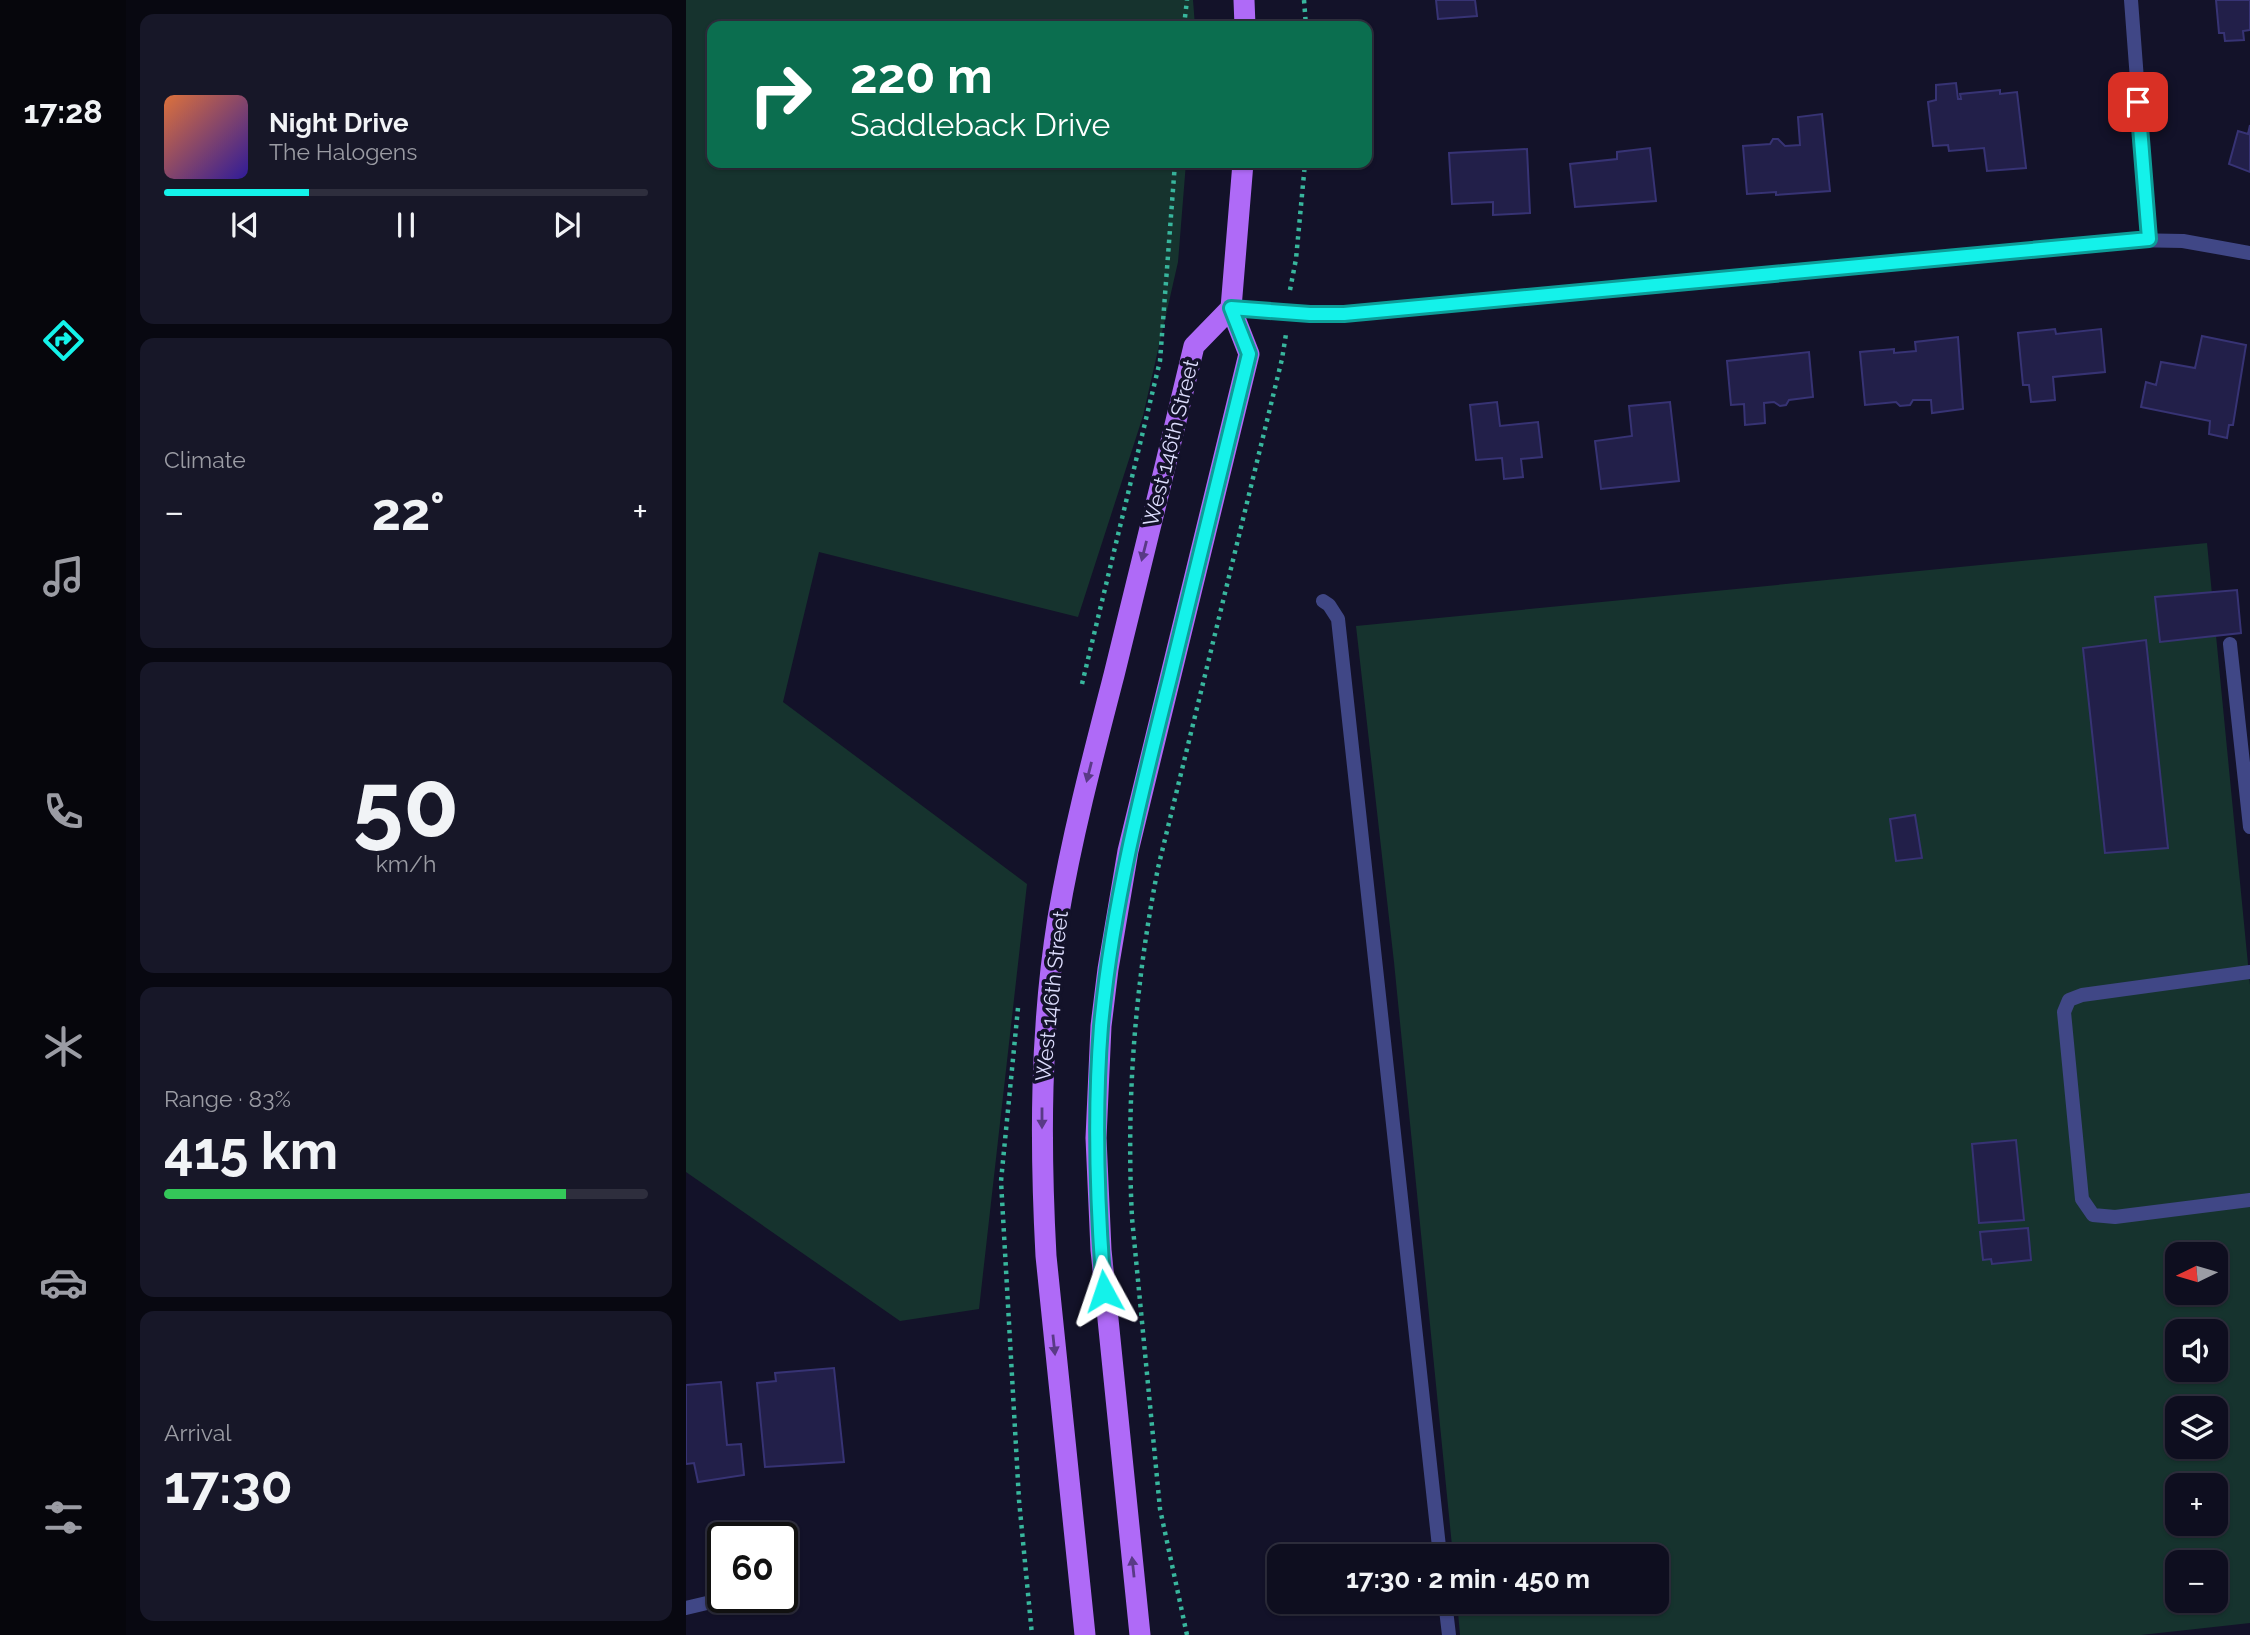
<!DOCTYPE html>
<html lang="en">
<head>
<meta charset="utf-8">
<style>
  :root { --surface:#0e0e1f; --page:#171728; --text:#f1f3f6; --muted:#9b9ca4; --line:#2e2e3d; --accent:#14f2ea }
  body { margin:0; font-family:Raleway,sans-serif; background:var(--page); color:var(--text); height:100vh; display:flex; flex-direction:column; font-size:26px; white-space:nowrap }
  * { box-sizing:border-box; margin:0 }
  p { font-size:23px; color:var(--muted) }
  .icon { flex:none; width:38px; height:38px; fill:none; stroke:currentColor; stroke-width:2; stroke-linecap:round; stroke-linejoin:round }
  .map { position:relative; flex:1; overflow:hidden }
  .panel { display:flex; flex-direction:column; gap:14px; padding:14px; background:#080811; width:560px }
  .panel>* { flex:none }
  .banner { position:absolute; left:21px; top:21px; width:665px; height:147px; border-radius:14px; box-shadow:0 2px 5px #0004,0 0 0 2px var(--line); background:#0b6e4f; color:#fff; overflow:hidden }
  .needle { width:46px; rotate:265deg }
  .tools { position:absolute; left:1479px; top:1242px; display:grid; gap:14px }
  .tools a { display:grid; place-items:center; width:63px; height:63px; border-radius:14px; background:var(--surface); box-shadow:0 2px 5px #0004,0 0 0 2px var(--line); font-size:35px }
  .speed { position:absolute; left:21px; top:1522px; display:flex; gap:14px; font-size:35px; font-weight:700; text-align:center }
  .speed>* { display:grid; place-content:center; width:91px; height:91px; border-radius:50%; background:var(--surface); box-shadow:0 2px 5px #0004,0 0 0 2px var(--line); line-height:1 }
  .speed .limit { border:4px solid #111; border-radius:10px; background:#fff; color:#111 }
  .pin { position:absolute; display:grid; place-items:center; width:60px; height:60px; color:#fff; margin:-30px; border-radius:14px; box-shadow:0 4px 10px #0006 }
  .me { position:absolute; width:77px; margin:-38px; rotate:355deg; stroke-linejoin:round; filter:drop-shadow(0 0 5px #0008) }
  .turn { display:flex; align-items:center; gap:24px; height:147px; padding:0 28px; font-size:32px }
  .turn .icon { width:91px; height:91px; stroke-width:2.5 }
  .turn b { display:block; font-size:49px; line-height:60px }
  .big { font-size:52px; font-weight:700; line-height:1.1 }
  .panel .widget { flex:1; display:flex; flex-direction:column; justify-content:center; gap:10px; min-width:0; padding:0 24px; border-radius:14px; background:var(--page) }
  .panel .dial { align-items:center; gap:0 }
  .dial b { font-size:91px; line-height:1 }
  .song { display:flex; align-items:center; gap:21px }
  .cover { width:84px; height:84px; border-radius:10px; background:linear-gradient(135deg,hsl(20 70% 55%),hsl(250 70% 35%)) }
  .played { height:7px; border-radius:4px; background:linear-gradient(90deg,var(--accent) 30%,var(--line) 30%) }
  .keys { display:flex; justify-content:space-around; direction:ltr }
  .heat { display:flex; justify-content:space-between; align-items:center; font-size:38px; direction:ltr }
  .charge { height:10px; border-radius:5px; background:linear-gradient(90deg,#34c759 83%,var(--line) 0) }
  .trip { position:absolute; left:581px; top:1544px; width:402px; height:70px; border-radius:14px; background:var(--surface); box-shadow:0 2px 5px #0004,0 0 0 2px var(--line); font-weight:700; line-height:70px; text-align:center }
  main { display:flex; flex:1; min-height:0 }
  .menu { display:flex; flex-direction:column; width:126px; justify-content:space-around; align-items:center; background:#06060c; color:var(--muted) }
  .menu .icon { width:49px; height:49px }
  .menu .on { color:var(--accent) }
  .menu b { font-size:32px; color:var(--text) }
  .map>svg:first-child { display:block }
</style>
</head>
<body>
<main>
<nav class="menu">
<b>17:28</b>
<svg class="icon on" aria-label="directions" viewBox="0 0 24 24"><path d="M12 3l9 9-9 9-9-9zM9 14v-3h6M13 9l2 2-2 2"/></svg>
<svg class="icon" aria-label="music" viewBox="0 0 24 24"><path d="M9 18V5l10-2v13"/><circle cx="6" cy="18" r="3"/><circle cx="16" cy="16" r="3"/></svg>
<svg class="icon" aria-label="phone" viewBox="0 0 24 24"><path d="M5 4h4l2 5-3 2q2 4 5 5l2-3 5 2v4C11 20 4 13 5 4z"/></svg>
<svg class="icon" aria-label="climate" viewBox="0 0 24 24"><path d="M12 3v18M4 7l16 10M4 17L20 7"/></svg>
<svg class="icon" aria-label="car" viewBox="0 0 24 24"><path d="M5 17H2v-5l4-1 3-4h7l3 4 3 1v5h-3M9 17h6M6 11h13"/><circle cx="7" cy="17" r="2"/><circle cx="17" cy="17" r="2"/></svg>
<svg class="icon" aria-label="filters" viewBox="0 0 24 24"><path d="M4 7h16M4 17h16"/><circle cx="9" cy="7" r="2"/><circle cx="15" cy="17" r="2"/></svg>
</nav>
<section class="panel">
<div class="widget">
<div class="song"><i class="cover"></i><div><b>Night Drive</b><p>The Halogens</p></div></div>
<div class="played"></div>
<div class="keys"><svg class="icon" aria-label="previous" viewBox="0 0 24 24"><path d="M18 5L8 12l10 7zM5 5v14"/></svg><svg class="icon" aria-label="pause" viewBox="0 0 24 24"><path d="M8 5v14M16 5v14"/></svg><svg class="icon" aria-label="next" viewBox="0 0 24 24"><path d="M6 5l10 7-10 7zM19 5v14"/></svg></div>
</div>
<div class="widget"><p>Climate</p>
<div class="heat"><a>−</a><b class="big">22°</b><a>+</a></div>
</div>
<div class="widget dial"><b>50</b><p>km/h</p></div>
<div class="widget"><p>Range · 83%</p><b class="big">415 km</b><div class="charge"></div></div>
<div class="widget"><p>Arrival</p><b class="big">17:30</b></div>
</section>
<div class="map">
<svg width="1564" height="1635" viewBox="0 0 1564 1635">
  <rect width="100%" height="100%" fill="#131229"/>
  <path fill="#16332e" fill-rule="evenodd" d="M0,0H507L509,26H26V163H500L492,262L457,416L392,617L133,552L97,702L341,884L293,1309L214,1321L0,1172Z
    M1521,543L1564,985V1623L1455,1635H774L771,1601H971V1556H767L708,962L670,626ZM1491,1255H1530V1293H1491ZM1491,1332H1530V1370H1491ZM1491,1409H1530V1447H1491ZM1491,1486H1530V1524H1491ZM1491,1563H1530V1601H1491Z"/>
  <path fill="#221f49" stroke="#373374" stroke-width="2" d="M750,0H789L791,16L752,19Z
    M1530,0H1564V30L1557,31L1558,40L1539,41L1538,33H1533Z
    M1270,83L1272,99H1275L1274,94L1314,90V94L1331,92L1340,168L1301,171L1298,148L1263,151L1262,145L1247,146L1242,102L1250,100V85Z
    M1136,114L1144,191L1090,195V192L1061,194L1057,146L1084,144L1087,139H1092L1099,146L1114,145L1112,117Z
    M1564,125V172L1543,164L1552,131L1562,134Z
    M964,148L970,201L889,207L884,164L931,159V152Z
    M841,149L844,213L807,215V202L766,204L763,153Z
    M1369,329L1370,334L1415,329L1419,372L1367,377L1369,400L1345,402L1343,385H1337L1332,333Z
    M1516,336L1560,345L1547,425H1543L1541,438L1523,434L1524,421L1455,407L1460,382L1470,385L1475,362L1509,368Z
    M1272,337L1277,409L1246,413L1245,400H1227L1224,405L1214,406L1210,402L1179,405L1174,352L1208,349V353L1230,351L1229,342Z
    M1123,352L1127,397L1103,400L1100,405L1094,406L1088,402L1078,403L1079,423L1059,425L1058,404L1045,405L1041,361Z
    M811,402L814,426L852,422L856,457L835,459L837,477L818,479L816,458L790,460L784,405Z
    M984,402L993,481L915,489L909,441L946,436L943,406Z
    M1551,590L1555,633L1474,642L1469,597Z
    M1460,640L1482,848L1419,853L1397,648Z
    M1229,815L1236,858L1210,861L1204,819Z
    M1330,1140L1338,1220L1293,1223L1286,1144Z
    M1342,1228L1345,1260L1306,1264L1305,1259L1297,1260L1294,1232Z
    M148,1368L158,1462L79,1467L71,1383L90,1381L89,1373Z
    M35,1382L41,1445L55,1444L58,1475L12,1482L8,1463L0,1464V1385Z"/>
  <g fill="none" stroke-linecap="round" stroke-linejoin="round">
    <path stroke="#38b69d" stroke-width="4.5" stroke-dasharray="3.5 5" stroke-linecap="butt" d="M618,0L620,26
      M498,26L501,0
      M604,290L610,259L619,163
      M396,684L474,361L489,163
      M332,1008L315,1181L333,1500L346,1635
      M501,1635L474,1509L446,1218C440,1099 449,985 472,868L596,359L600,334"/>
    <path stroke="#404786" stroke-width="14" d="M637,601L643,605L652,619L754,1556
      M1564,972L1396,995L1383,1000L1378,1012L1396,1199L1407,1215L1429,1217L1564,1200
      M759,1601L763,1635"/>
    <path stroke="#404786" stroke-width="14" d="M1445,0L1463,239
      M545,308L624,314H658L1443,240L1497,241L1564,253
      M1544,644L1564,827
      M0,1608L42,1598"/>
    <path stroke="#af6af7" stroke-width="21" d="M558,0L559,26
      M399,1635L360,1256C354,1143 354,1030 372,918C386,836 407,756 428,675C455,565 482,456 508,346L545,308
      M454,1635L415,1250L410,1138L415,1026L422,969L442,851L563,354L545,308L557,163"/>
  </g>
  <defs><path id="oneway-solid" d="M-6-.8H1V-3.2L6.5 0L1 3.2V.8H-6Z" transform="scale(1.75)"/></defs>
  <g fill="#593a86">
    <use href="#oneway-solid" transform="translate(458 551) rotate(104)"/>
    <use href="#oneway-solid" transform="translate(403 772) rotate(104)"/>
    <use href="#oneway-solid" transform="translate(356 1118) rotate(90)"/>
    <use href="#oneway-solid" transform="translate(368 1345) rotate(84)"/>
    <use href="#oneway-solid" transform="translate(447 1567) rotate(-96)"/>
  </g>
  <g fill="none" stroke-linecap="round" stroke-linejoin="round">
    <g stroke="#0d9d98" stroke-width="18">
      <path id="route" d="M418,1291C411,1203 408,1115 415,1026C426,908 455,793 484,678C511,570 537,462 563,354L545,308L624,314H658L1463,239L1452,102"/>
    </g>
    <use href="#route" stroke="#14f2ea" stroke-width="12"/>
  </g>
  <g text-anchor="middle" stroke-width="7" stroke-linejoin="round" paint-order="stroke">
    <g font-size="21" fill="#ddddfd" stroke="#131229">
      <text transform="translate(485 443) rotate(-76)" y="7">West 146th Street</text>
      <text transform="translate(366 996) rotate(-84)" y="7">West 146th Street</text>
    </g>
  </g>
</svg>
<div class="tools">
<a><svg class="needle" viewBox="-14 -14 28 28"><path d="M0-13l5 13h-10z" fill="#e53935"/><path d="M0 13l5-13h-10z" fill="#9b9ca4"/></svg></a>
<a><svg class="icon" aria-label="sound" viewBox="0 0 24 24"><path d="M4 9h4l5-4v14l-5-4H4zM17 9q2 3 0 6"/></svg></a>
<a><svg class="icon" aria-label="layers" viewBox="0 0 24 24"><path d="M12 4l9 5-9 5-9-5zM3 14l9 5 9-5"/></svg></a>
<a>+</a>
<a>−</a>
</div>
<div class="speed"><div class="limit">60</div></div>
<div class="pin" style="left:1452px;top:102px;background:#d93025"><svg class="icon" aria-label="arrive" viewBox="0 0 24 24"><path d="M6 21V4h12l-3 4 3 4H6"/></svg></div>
<svg class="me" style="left:418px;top:1291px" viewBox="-20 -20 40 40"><path d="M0-17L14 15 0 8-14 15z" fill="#14f2ea" stroke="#fff" stroke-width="4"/></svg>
<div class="trip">17:30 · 2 min · 450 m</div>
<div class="banner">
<div class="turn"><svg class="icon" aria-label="right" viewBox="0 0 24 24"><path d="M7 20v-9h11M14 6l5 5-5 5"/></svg><div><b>220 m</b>Saddleback Drive</div></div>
</div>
</div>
</main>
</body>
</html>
